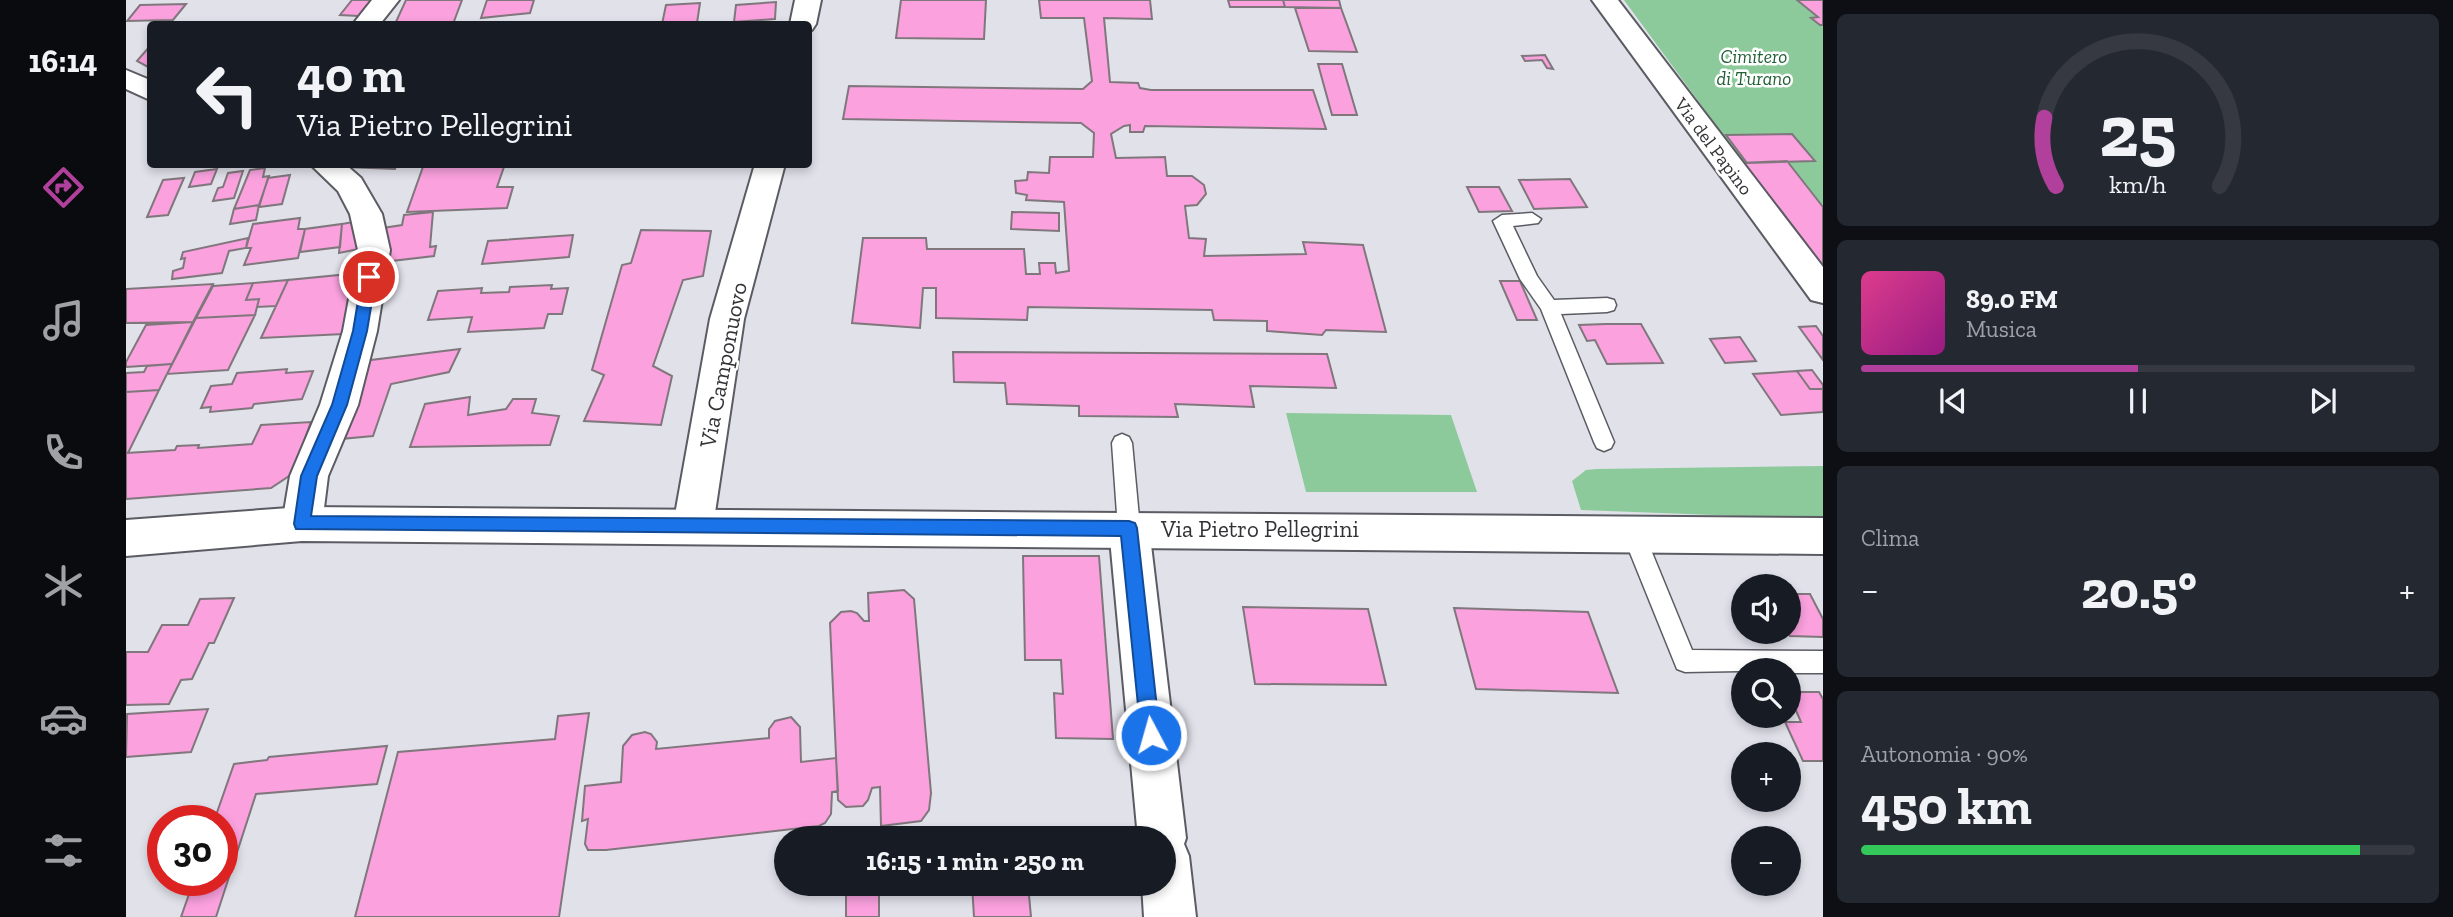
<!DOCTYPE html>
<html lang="it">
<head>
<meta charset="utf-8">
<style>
  :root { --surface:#171b24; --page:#242831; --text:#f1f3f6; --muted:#9ea1a6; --line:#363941; --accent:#b1409c }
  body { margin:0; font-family:"Zilla Slab",serif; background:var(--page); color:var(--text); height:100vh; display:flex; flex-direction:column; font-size:26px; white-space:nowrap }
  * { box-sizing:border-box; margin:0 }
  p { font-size:23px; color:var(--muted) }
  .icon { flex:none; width:38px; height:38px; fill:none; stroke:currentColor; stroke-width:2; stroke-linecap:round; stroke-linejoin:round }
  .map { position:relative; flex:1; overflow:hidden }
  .drawer { display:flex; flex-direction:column; gap:14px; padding:14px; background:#0d0f14; width:630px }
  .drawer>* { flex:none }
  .top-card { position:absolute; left:21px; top:21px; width:665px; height:147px; border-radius:7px; box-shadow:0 4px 10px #0003; background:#171b24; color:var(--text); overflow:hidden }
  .buttons { position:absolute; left:1605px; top:574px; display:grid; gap:14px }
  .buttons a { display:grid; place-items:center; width:70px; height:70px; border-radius:50%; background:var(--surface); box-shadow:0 4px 10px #0003; font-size:35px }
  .speed { position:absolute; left:21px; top:805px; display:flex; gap:14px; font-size:35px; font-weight:700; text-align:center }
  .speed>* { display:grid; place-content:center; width:91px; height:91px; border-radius:50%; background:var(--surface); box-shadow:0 4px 10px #0003; line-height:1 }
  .speed .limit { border:10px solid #d22; background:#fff; color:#111 }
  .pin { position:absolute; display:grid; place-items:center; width:60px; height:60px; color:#fff; margin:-30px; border:4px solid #fff; border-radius:50%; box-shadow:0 2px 7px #0007 }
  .me { position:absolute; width:77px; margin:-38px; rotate:354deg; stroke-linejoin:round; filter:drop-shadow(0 0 5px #0008) }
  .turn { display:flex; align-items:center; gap:24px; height:147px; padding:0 35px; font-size:32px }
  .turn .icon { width:91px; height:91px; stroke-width:2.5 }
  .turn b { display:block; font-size:49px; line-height:60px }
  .big { font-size:52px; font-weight:700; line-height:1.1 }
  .drawer .tile { flex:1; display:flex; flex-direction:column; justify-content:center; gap:10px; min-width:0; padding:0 24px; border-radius:10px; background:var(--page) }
  .drawer .dial { align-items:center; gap:0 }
  .dial svg { height:182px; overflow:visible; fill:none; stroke:var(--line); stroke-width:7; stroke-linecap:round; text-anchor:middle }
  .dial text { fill:var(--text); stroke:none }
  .song { display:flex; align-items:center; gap:21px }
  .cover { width:84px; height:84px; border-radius:10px; background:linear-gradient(135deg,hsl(330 70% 55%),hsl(310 70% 35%)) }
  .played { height:7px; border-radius:4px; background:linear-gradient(90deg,var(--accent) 50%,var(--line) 50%) }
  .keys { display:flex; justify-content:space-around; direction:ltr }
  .heat { display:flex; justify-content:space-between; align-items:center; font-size:38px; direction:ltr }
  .charge { height:10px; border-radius:5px; background:linear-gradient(90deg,#34c759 90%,var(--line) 0) }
  .trip { position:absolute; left:648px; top:826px; width:402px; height:70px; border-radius:35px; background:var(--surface); box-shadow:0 4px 10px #0003; font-weight:700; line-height:70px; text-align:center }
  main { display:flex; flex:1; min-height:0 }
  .dock { display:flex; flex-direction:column; width:126px; justify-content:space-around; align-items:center; background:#090b0e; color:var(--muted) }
  .dock .icon { width:49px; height:49px }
  .dock .selected { color:var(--accent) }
  .dock b { font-size:32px; color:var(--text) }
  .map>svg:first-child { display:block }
</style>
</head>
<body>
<main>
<nav class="dock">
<b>16:14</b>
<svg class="icon selected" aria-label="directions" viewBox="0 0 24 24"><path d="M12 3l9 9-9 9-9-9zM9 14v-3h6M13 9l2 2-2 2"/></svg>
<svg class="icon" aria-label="music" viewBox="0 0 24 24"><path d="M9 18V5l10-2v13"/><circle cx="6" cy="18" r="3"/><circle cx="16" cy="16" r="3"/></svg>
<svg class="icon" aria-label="phone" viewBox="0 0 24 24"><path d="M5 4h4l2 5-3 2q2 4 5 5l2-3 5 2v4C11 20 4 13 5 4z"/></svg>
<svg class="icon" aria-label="climate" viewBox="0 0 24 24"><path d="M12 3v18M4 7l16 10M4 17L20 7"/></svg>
<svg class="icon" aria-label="car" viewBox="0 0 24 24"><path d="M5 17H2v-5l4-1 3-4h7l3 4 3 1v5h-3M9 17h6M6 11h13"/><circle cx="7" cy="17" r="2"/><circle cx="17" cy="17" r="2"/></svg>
<svg class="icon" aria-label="filters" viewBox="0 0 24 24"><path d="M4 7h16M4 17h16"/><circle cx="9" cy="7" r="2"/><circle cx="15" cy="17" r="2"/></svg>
</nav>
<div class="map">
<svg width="1697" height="917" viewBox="0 0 1697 917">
  <rect width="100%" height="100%" fill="#e1e1ea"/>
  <path fill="#8dca9b" d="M1498,0H1697V271Z
    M1160,413L1325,415L1351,492H1180Z
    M1697,466V519L1455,510L1446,481L1460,470L1470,469Z"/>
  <path fill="#faa1de" stroke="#80777d" stroke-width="2" d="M226,0H246L233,16L214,15Z
    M280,0H336L327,24H269Z
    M361,0H408L404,13L355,18Z
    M775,0H860L858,39L770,38Z
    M913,0H1024L1026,19L978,18L984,82L1012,83L1014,88L1025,90H1187L1200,129L1019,126L1017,132H1004V125L998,126L985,134L990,158L1039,157L1041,176H1066L1078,185L1080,194L1071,205L1059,206L1063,238L1080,239L1078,256L1180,254L1177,242L1237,245L1260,332L1200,330L1196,335L1141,331V321L1088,320L1086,310L902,307L901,320L810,318V288H797L794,328L726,323L737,238H800L801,249H898L900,274H914L913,263H929L930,273L943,271L938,202L900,200L901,195L890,193L889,181L901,180L902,172L923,173L924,157H967L968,133L955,123L717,119L723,86L957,89L966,81L958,18H915Z
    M1102,0H1157L1159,7H1104Z
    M1157,0H1213L1215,8L1159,7Z
    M1671,0H1697V25H1694L1685,18L1692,17Z
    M650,2L649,19L608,22L610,5Z
    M574,3L571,23L536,24L540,5Z
    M60,4L47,20L1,21L14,5Z
    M1169,8H1215L1231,52L1183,51Z
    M24,46V68L11,61Z
    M1419,55L1427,69L1421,68L1416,60L1399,61L1396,56Z
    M1192,64H1216L1231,115H1206Z
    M1666,134L1689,161L1621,163L1600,135Z
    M1661,161L1697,207V271L1615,163Z
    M222,164H271L269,169L221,167Z
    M298,164H328L327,167L379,164L371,187H387L381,208L281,212Z
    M139,168L137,177L143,176L133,205L108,209L124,170Z
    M91,169L85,184L63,187L69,172Z
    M117,171L108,198L87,201L92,188L97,187L102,173Z
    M164,175L156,204L133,207L142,178Z
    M58,178L42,215L21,217L37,180Z
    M1444,179L1461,207L1408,209L1393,180Z
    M1341,187H1373L1386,211L1353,212Z
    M133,205L130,220L104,224L108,209Z
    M307,212L304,247L310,246L308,256L248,263L257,228L276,225L278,215Z
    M886,212L933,213V231L885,229Z
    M174,218L172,229H179L172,258L118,265L125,248H120L127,224Z
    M232,221L233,249L213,253L216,224Z
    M216,224L214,247L174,252L179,229Z
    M515,230L585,231L577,276L557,280L527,366L546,376L535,425L458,421L478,375L466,370L496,265L505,263Z
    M447,235L443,257L356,264L362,241Z
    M122,238L120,248L103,251L96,273L46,279L47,271L57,268L59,258L55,259L57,252Z
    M234,273L218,334L135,338L162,280Z
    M162,280L150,306L131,307L133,299L120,300L127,283Z
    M1374,281H1394L1411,320H1391Z
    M127,283L120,300L133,299L129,315L70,318L87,286Z
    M87,284L67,322L0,323V289Z
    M426,285L425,289L442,288L436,314H422L418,328L342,332L346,317L302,320L312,291L356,288L355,293L383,292L384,287Z
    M129,315L102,370L41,374L70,318Z
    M67,322L46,364L0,367V362L20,325Z
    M1480,324H1515L1537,363L1481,364L1469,340L1461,341L1453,325Z
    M1690,326L1697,336V360L1673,327Z
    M1614,337L1630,361L1599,363L1584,339Z
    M334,349L323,372L265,384L247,436L214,439L237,361Z
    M827,352L1201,354L1210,388L1124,386L1128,407L1049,404L1052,417L953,416V406L881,404L879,383L828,382Z
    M46,364L33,390L0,392V373L18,372L21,366Z
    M161,369L160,373L187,371L176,399L128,404L126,408L84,412L85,407L75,408L85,386L106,384L111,373Z
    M1686,370L1697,385V389H1684L1671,371Z
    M1671,371L1684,389H1697V412L1655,415L1627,374Z
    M33,390L2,453H0V392Z
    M344,397L342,415L380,409L387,399H410L406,413L433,416L424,445L284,447L299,404Z
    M185,422L166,474L145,488L0,499V453L49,450L51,446L73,445L72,448L126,444L135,425Z
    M897,556H973L987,739L930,738L928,693L937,694L935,660H899Z
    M778,590L788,599L805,793L803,810L795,821L755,826L754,787L746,788L742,800L737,806L720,807L712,800L704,623L715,612L725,611L731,613L738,621H743L742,593Z
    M1662,594H1684L1697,619V637L1664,636L1661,632Z
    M108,598L88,643H83L66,679L55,680L43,704L0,705V652H22L36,625H62L74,599Z
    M1117,607L1242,609L1260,685L1129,684Z
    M1328,608L1462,612L1492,693L1350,689Z
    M1662,692H1693L1697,699V761H1677L1659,722H1675Z
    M82,709L65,752L0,757L1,714Z
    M463,713L433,917H229L272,752L429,739L432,716Z
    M665,717L674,727L675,762L710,758L712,791L706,792L705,814L699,823L693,826L480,850H462L459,844L462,819L456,821L459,786L495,782L497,746L506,735L519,732L525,734L531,742L530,749L643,738V729L649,721Z
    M261,746L251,784L130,794L90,917H55L68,880H96V821H88L108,764L141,760L143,757Z
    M720,884H753V917H720Z
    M846,884H902L905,917H848Z"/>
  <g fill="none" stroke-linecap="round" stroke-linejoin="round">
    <g stroke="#5b5b63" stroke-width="3">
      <path id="lane" d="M1406,213L1415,219L1412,223L1387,226L1411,276L1428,300L1481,298L1488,300L1490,305L1488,310L1481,312L1435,314L1488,442L1485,448L1478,451L1471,448L1468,442L1415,309L1394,279L1367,221L1376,215Z
        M996,434L1003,437L1006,443L1014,528L1011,535L1003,538L995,535L992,528L986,443L989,437Z
        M1507,523L1515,526L1518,533L1566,650L1697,651V673H1662V670L1559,672L1551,669L1496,533L1499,526Z"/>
    </g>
    <g stroke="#5b5b63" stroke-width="4">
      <path id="street" d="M246,0H273L254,24H227Z
        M669,0H695L690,24L686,30L682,31V24H664Z
        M0,70L24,80V100L0,89Z
        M184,164H219L235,178L256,214L264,250L251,331L232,405L202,476L196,524L190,536L176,541L162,536L156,524L164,476L194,405L217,331L232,250L224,214L212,191Z
        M629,164H659L618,319L587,526L581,538L567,544L553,538L547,526L584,319Z
        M1003,510L1017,516L1023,528L1060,838L1058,844L1063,856L1070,917H1018L1016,884H1038V838H1012L983,528L989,516Z"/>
    </g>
    <g stroke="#5b5b63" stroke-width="4">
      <path id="secondary" d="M1466,0H1492L1697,267V303L1685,300Z
        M176,507L1697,518V554L176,541L0,556V520Z"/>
    </g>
    <use href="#lane" fill="#fff" fill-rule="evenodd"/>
    <use href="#street" fill="#fff" fill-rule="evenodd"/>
    <use href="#secondary" fill="#fff" fill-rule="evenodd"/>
  </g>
  <path fill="#1a73e8" stroke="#114b97" stroke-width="2" d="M243,272L250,277L241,331L221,405L191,476L185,516L1003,521L1009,523L1011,528L1034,735L1032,742L1025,744L1018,742L1015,735L995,536L170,529L168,524L175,476L206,405L227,331L236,277Z"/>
  <g text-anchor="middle" stroke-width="5" stroke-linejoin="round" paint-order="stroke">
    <g font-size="19" font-style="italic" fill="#216036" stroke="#fff">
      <text x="1628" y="63">Cimitero<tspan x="1628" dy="22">di Turano</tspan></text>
    </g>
    <g font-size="19" fill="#323236" stroke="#fff">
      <text transform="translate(1588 146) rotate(53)" y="7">Via del Papino</text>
    </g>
    <g font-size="23" fill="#323236" stroke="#fff">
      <text transform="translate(597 365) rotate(-79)" y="8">Via Camponuovo</text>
      <text x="1134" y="537">Via Pietro Pellegrini</text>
    </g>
  </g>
</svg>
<div class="buttons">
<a><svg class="icon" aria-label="sound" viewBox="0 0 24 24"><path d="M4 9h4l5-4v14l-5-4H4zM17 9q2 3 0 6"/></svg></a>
<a><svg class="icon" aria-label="search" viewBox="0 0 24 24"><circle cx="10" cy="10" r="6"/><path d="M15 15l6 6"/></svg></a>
<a>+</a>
<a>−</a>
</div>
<div class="speed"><div class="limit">30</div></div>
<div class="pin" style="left:243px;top:277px;background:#d93025"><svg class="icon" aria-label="arrive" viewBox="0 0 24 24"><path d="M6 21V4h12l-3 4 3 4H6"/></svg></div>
<svg class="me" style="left:1025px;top:735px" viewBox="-20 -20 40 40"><circle r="17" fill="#1a73e8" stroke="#fff" stroke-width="3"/><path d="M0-11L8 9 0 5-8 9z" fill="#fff"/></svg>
<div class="trip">16:15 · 1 min · 250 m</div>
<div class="top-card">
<div class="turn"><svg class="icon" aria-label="left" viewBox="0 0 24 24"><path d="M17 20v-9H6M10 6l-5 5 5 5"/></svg><div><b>40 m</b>Via Pietro Pellegrini</div></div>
</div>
</div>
<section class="drawer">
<div class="tile dial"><svg viewBox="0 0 100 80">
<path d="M14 69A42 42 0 1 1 86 69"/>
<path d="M14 69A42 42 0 0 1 9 39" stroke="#b1409c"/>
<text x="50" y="56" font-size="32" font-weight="700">25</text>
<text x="50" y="72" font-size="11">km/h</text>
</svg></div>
<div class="tile">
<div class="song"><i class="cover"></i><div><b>89.0 FM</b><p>Musica</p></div></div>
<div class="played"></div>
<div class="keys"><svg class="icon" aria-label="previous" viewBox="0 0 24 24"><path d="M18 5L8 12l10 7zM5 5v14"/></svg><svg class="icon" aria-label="pause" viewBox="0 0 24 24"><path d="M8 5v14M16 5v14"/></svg><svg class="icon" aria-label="next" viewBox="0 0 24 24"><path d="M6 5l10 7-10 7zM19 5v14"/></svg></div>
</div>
<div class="tile"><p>Clima</p>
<div class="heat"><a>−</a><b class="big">20.5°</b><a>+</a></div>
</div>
<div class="tile"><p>Autonomia · 90%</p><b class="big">450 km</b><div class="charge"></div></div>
</section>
</main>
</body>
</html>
